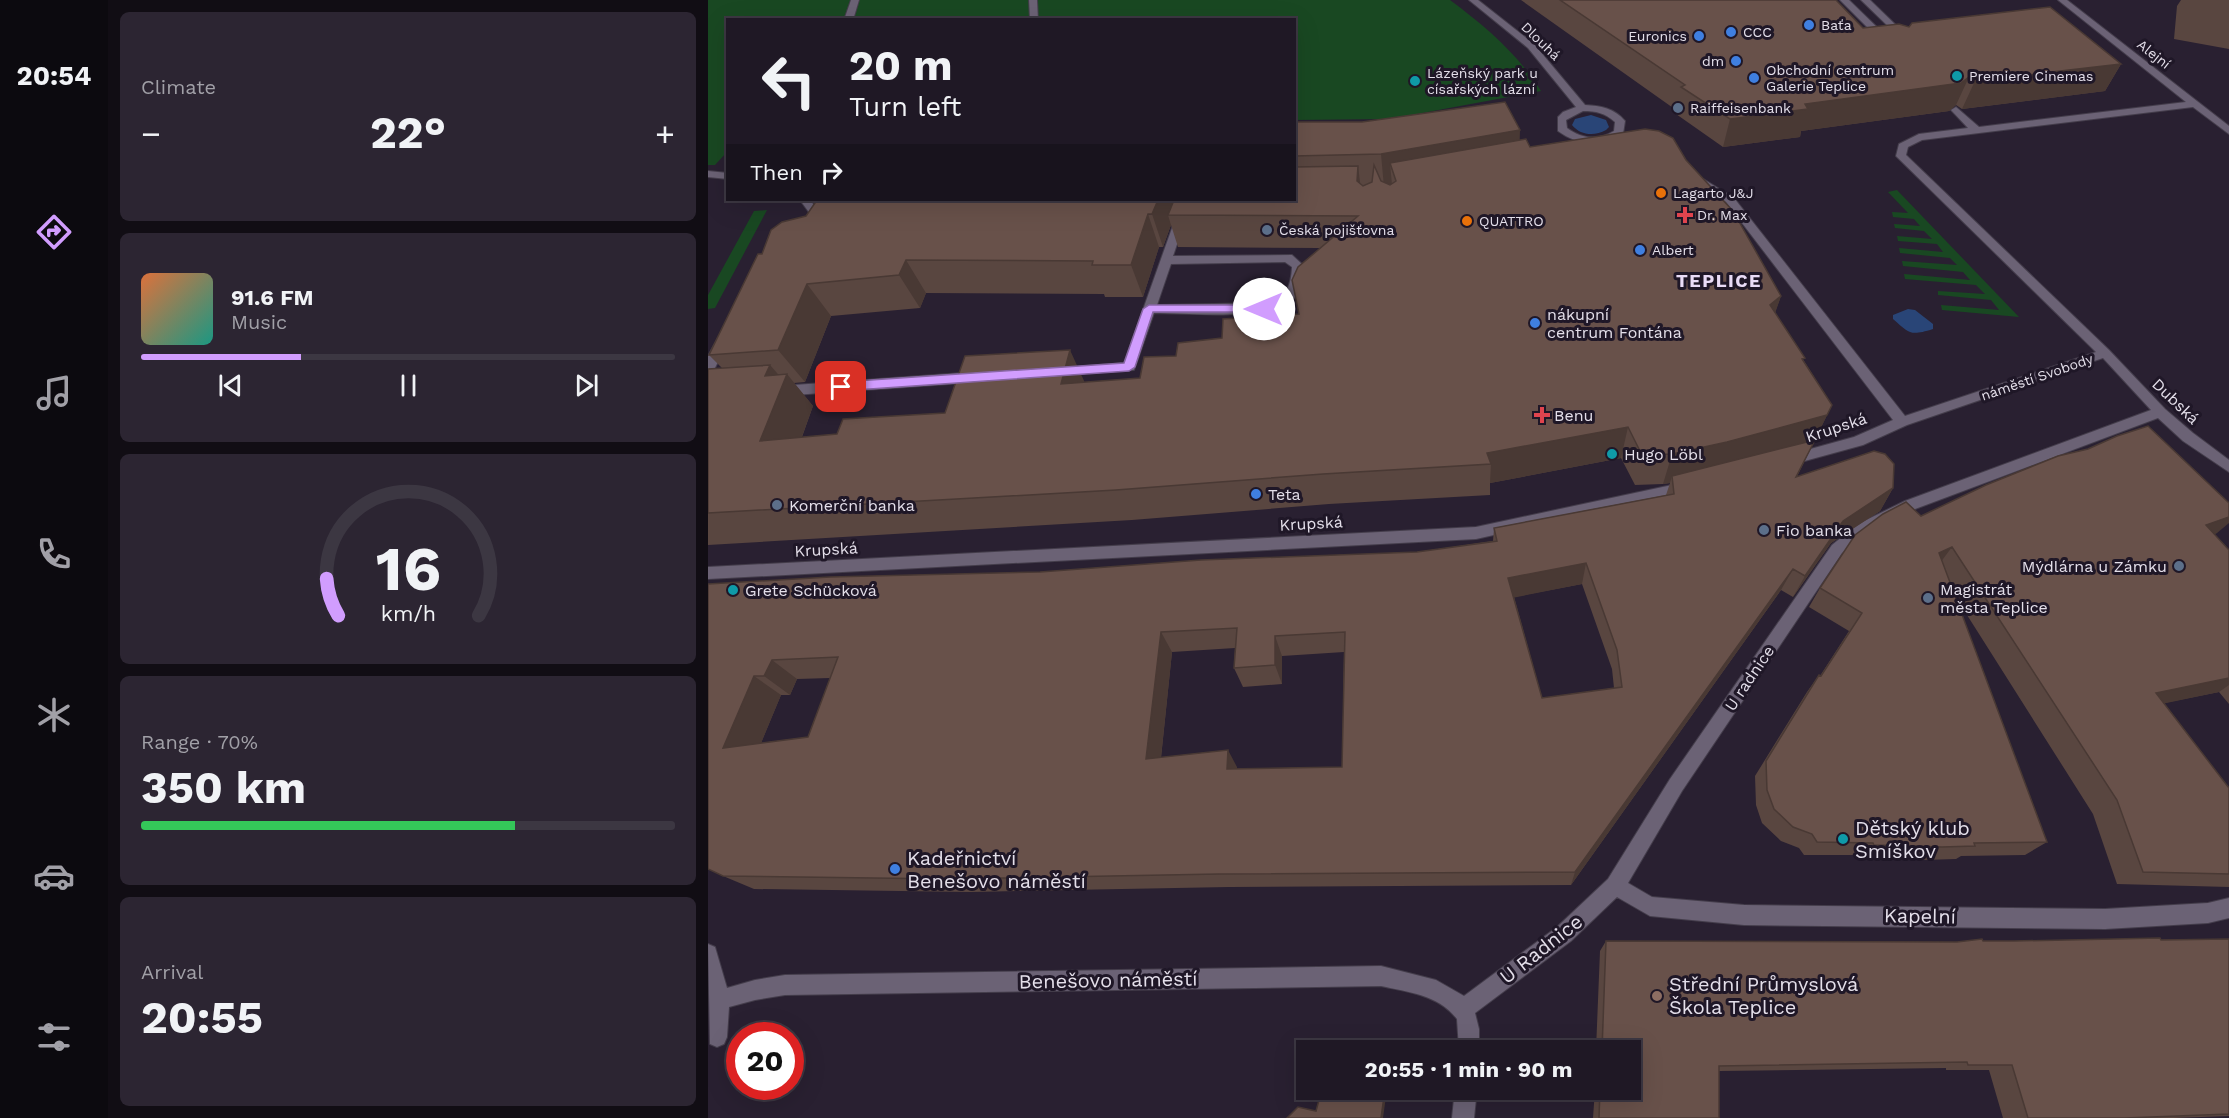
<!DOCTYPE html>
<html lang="en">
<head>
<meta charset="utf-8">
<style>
  :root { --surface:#1f1825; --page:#2c2532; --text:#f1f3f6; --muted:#a1a0a7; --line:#3c3742; --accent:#d19dfe }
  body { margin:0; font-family:"Work Sans",sans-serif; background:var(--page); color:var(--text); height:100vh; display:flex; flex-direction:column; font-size:22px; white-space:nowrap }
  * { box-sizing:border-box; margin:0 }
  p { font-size:20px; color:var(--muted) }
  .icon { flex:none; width:33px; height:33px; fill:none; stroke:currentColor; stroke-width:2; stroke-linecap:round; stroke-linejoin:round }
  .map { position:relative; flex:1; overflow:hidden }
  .side { display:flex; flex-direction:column; gap:12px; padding:12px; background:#110d14; width:600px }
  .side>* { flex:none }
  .hud { position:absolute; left:18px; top:18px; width:570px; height:183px; border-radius:0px; box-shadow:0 6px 24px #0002,0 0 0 2px var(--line); background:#1f1825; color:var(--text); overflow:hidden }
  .speed { position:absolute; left:18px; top:1022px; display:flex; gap:12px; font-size:30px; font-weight:700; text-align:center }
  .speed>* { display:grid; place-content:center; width:78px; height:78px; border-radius:50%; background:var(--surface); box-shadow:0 6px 24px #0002,0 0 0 2px var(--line); line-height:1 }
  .speed .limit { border:9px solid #d22; background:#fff; color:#111 }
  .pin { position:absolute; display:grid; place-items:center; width:51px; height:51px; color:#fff; margin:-26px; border-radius:12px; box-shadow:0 3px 9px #0006 }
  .me { position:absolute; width:66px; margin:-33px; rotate:270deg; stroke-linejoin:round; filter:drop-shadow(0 0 4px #0008) }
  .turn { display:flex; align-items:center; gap:21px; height:126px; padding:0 24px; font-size:27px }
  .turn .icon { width:78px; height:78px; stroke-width:2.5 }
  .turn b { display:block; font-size:42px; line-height:51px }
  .then { display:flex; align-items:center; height:57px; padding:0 24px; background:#0003; gap:12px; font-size:22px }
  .big { font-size:45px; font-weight:700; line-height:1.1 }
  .side .widget { flex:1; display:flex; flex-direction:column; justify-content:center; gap:9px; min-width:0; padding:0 21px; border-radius:9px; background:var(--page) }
  .side .dial { align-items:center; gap:0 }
  .dial svg { height:156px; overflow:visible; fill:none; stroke:var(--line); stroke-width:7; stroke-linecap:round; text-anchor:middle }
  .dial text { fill:var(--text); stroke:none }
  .song { display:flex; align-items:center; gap:18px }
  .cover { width:72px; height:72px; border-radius:9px; background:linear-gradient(135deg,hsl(20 70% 55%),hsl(170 70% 35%)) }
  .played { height:6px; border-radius:3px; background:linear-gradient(90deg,var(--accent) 30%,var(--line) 30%) }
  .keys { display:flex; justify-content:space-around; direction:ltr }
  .heat { display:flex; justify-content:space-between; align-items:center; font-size:33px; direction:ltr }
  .charge { height:9px; border-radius:4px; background:linear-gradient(90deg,#34c759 70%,var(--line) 0) }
  .trip { position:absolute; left:588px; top:1040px; width:345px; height:60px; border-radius:0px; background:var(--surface); box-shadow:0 6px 24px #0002,0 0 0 2px var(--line); font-weight:700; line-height:60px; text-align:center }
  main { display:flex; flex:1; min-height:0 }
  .dock { display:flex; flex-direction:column; width:108px; justify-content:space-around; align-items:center; background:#0c0a0f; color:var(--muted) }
  .dock .icon { width:42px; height:42px }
  .dock .active { color:var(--accent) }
  .dock b { font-size:27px; color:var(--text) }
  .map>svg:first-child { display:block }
</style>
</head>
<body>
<main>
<nav class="dock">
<b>20:54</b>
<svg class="icon active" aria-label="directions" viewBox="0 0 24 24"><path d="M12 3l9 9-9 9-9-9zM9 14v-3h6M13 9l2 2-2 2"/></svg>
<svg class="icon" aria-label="music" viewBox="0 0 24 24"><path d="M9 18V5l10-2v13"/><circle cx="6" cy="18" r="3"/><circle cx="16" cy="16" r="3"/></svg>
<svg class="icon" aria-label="phone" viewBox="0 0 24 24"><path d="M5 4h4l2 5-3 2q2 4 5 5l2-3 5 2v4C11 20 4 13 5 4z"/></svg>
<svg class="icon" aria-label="climate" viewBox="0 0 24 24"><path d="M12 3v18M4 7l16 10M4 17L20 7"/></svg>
<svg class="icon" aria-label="car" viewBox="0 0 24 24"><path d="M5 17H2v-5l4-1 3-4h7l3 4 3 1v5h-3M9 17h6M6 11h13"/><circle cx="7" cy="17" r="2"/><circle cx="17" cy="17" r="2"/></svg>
<svg class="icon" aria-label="filters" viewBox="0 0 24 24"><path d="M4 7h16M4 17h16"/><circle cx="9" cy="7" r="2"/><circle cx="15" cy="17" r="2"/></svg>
</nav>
<section class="side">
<div class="widget"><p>Climate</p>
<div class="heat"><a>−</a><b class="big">22°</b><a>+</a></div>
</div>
<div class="widget">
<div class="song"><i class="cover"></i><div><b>91.6 FM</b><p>Music</p></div></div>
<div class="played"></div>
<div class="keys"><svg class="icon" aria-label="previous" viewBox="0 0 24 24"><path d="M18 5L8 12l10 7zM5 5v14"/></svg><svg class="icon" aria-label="pause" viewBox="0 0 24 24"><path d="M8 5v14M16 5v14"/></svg><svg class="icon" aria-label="next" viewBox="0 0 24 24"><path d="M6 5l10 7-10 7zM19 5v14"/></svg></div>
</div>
<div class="widget dial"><svg viewBox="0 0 100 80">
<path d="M14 69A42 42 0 1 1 86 69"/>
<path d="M14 69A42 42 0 0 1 8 50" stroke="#d19dfe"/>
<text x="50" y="56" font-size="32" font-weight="700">16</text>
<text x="50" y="72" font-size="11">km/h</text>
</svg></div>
<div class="widget"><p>Range · 70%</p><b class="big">350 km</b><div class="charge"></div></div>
<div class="widget"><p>Arrival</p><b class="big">20:55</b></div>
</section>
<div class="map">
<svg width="1521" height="1118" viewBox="0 0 1521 1118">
  <rect width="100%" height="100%" fill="#292031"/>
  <path fill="#194822" d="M0,0H742C777,26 810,54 833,91L682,119L587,120L586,20H20L19,152L7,165H0Z
    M1189,190L1311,317L1234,310L1233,305L1291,310L1283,300L1230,295V291L1277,294L1268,285L1197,279L1196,274L1262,280L1255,272L1195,266L1194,261L1249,265L1242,258L1192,253L1191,248L1235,252L1229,244L1190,241L1189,236L1224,239L1216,231L1187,228L1186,224L1212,226L1206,219L1185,217L1184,212L1200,213L1180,192Z
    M59,210L7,308L0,309V295L46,211Z"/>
  <path fill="#294577" d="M883,115L898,120L901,127L898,130C887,136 873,136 864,125L867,119Z
    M1200,309L1207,310L1225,324V329C1202,336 1202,334 1185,319V315Z"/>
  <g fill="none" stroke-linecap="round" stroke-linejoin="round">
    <g stroke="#443d4b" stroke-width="2">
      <path id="minor" d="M143,0H151L145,20H136Z
        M321,0H329L330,20H322Z
        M761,0H770L826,44L877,105C893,106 906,108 917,121L915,134C894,147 870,146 850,131V117L855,112L868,107L820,48ZM875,111C888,111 897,113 907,122L906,131C890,141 874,139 859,128L858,120Z
        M1132,0H1141L1178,36L1185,31L1153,0H1162L1195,32L1180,38V42H1174Z
        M1350,0H1359L1521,126V134L1485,107L1214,140L1200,147L1198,155L1401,350L1457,409L1485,433L1521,460V472L1475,441L1450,418L1207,509L1161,532L1134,553L974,791L920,883L944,897L1036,905L1397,909L1500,903L1521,898V918L1500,923L1397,929L1036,925L942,916L909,897L863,941L767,1013L771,1029V1050H751L749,1019C731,995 700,992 673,986L77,995L47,1000L21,1007L19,1037L16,1044L9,1047L2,1044L0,944L7,947L19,988L47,980L77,975L673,966L728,980L756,996L849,927L900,879L962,779L1124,545L1150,524L1197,501L1443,410L1395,358L1199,425L1155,445L1082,465L1077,464L1075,460L1077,456L1146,437L1185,420L1018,202L983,179L992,177L1026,198L1197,416L1388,352L1188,156L1191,144L1211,134L1260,128L1243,110L1248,107L1271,127L1478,102Z
        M0,171L20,173V179L0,177Z
        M92,200H102L112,213L111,215H103Z
        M474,200H484L465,256L584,255L596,266C595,279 594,292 584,300C561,321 478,313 446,313L426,370L348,375L347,372L353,368L416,363ZM577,262L584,267C583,286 579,296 561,303L449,305L463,264Z
        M14,337L20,341L5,372L0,373V356L10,338Z
        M269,372L275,377L269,382L72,396L65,391L72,386Z
        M978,482L985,487L983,491L768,539L0,579V567L768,527Z
        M747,1089H769L766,1118H744Z"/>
    </g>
    <use href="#minor" fill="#6b6275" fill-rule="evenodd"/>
  </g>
  <path fill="#594640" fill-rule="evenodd" d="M813,0H1128L1155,28L1201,27L1413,64L1397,91L1254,109L1248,105L1241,111L1093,131L1092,137L1015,147L968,114V110Z
    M1473,0H1521V49L1466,39L1469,6Z
    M586,122L812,140L822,147L978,160L1073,296L1067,312L1096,361L1124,405L1089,476L1185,488L1172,511L1123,543L1085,597L1073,590L863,885L521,887L262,892L46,889L15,876L0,584L332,572L709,552L785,541L786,528L958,495L962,483L955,484L927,485L913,458L782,483V495L621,504L424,520L0,545V369L14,368L1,355L50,254L586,200ZM463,225L470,247L612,248L591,314L514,338L468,356L432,378L377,382L237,413L129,434L94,437L105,406L86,383L97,382L123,316L212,308L218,293L396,294L397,297H435L451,247H455ZM874,584L904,669L906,688L834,698L806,597ZM527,648L526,668L535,687L574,684V656L636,652L634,767L529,769V767L453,758L464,652ZM122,678L100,737L53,743L73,695H82L89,679Z
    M1213,516L1509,533L1506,534L1521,550V704L1511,692L1456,703L1521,788V887L1409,884L1385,814L1247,596L1339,842L1317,855L1253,856L1248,859L1216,860L1150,858V855H1096L1091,848L1073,841L1054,823L1048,805L1047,776L1099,692L1111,675L1112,676L1141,631L1101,607L1112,588Z
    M1521,939V1116L1466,1118H1295L1281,1070H1238V1068L1011,1071V1118H885L887,1089H922V1050H888L892,951L898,941L1249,942Z"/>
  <path fill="#493934" d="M1413,64L1397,91L1254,109L1267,81Z
    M1261,77L1248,105L1241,111L1093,131L1092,137L1015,147L1022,119L1097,104Z
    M812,130L811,162L682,163L684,185L676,187L673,154Z
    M650,166L654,198L649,181Z
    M450,200H473L460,215L463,225L455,247L444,214Z
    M440,214L451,247L435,297L423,265Z
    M198,260L218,293L212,308L191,275Z
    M99,284L123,316L97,382L70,350Z
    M1073,296L1062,328V305Z
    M362,350L377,383L353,384Z
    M62,365L76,381L79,374L105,406L81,472L52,441L57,376Z
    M1124,405L1078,499L964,476L962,483L955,484L964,454Z
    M920,427L913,458L782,483L783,464L779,453Z
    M1185,488L1172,511L1123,543L1085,597L1097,576L1135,521Z
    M1521,517V523L1509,533L1475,545L1498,525Z
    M1244,547L1229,567L1231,553Z
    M878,563L874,584L799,599L800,578Z
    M1085,569L1073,590L863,885L867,872Z
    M453,632L464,652L451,776L438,759Z
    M567,636L574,656V684L567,665Z
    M64,660L89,679L82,695L56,676Z
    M46,676L73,695L44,765L15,748Z
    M1521,678V685L1511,692L1425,710L1448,693Z
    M520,750L529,767L528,785L519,769Z
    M677,1089H679L675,1118H673Z"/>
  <path fill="#68514a" stroke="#493934" stroke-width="1.5" fill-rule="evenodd" d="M852,0H1128L1155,28L1191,24L1201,27L1204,23L1342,7L1413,64L1267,81L1261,77L1253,83L1097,104L1100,109L1022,119L973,87L977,85Z
    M797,102L812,130L673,154L586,156V122H654Z
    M937,129L951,131L965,138L978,160L1025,211L1073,296L1062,305L1097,358L1094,359L1124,405L1119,415L1019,442L964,454L934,455L920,427L779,453L783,464L615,474L408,490L0,513V369L62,365L57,376L79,374L52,441L129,434L135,419L237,413L257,356L362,350L353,384L432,378L436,357L468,356L470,343L514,338L515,319L591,314L584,280L590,267L650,216L460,215L466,200H586V167L650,166L649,181L655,186L664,182L666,165L673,181L682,185L688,181L682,163L818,139L822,147Z
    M109,200H450L444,214H440L423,265H384L385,261L198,260L191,275L99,284L70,350L1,355L50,254H54L63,230L74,222L98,216Z
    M1440,426L1521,503V517L1498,525L1521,550V678L1448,693L1521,788V874L1435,872L1409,800L1244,547L1231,553L1339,842L1266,843L1267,846L1234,847L1166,845L1165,843L1109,842L1104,834L1085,827L1066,809L1059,790L1058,761L1111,675L1113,676L1154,613L1112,588L1147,535L1175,514L1198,502L1213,516L1278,485L1350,456L1380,449L1409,436Z
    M1107,440L1088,477L1166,451L1177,454L1186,464L1185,488L1135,521L1097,576L1085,569L867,872L511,874L240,879L15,876L0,869V584L122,577L332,572L493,560L709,552L789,541L786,528L966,494L964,476ZM878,563L909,650L914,687L834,698L800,578ZM529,628L526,668L567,665V636L637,632L634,767L519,769L520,750L438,759L453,632ZM130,657L100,737L15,748L46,676H56L64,660Z
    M1452,938L1453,940L1521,939V1114L1417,1118H1320L1304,1065H1260L1259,1062L1011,1066V1118H891L892,1089H922V1050H894L898,941L1249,942L1274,939L1275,941H1306Z
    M614,1089H677L673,1118H579L590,1107L608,1111Z"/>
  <path fill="#d19dfe" stroke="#8866a5" stroke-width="1.5" d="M441,305H556L562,309L556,312H445L427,367L421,371L133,391L127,387L133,382L416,363L435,309Z"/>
  <g fill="#3f7fe0" stroke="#1f1727" stroke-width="2">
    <circle cx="1101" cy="25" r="6"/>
    <circle cx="1023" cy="32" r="6"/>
    <circle cx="991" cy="36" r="6"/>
    <circle cx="1028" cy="61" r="6"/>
    <circle cx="1046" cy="78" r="6"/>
    <circle cx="932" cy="250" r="6"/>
    <circle cx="827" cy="323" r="6"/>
    <circle cx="548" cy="494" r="6"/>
    <circle cx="187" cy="869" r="6"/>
  </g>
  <g fill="#0f9aa8" stroke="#1f1727" stroke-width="2">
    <circle cx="1249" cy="76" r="6"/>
    <circle cx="707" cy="81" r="6"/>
    <circle cx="904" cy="454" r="6"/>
    <circle cx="25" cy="590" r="6"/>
    <circle cx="1135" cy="839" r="6"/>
  </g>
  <g fill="#5c6f8a" stroke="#1f1727" stroke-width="2">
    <circle cx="970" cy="108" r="6"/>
    <circle cx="559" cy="230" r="6"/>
    <circle cx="69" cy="505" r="6"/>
    <circle cx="1056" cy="530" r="6"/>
    <circle cx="1471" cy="566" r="6"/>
    <circle cx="1220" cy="598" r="6"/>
  </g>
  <g fill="#e8710a" stroke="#1f1727" stroke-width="2">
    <circle cx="953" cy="193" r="6"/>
    <circle cx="759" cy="221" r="6"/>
  </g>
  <g fill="#e0444e" stroke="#1f1727" stroke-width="2">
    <path d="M974 206h6v6h6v6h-6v6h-6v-6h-6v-6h6z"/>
    <path d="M831 406h6v6h6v6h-6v6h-6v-6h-6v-6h6z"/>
  </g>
  <circle fill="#8d6e63" stroke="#1f1727" stroke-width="2" cx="949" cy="996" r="6"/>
  <g text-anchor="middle" stroke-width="6" stroke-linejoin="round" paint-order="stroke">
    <g font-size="14" fill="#e4dfea" stroke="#1f1727" text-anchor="start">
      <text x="1113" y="30">Baťa</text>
      <text x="1035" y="37">CCC</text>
      <text x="979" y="41" text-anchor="end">Euronics</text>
      <text x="1016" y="66" text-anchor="end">dm</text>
      <text x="1058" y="75">Obchodní centrum<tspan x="1058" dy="16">Galerie Teplice</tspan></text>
      <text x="719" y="78">Lázeňský park u<tspan x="719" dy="16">císařských lázní</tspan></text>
      <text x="1261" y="81">Premiere Cinemas</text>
      <text x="982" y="113">Raiffeisenbank</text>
      <text x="965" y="198">Lagarto J&amp;J</text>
      <text x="989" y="220">Dr. Max</text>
      <text x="771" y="226">QUATTRO</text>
      <text x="571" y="235">Česká pojišťovna</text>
      <text x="944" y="255">Albert</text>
    </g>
    <g font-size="14" fill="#e4dfea" stroke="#1f1727">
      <text transform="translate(833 41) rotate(44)" y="5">Dlouhá</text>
      <text transform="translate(1446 54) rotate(38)" y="5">Alejní</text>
      <text transform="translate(1329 377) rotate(-19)" y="5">náměstí Svobody</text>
    </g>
    <g font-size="16" fill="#e4dfea" stroke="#1f1727" text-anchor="start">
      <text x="839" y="320">nákupní<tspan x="839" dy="18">centrum Fontána</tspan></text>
      <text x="846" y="421">Benu</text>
      <text x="916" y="460">Hugo Löbl</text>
      <text x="560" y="500">Teta</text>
      <text x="81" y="511">Komerční banka</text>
      <text x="1068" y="536">Fio banka</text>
      <text x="1459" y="572" text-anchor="end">Mýdlárna u Zámku</text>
      <text x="1232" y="595">Magistrát<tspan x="1232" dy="18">města Teplice</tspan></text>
      <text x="37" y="596">Grete Schücková</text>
    </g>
    <g font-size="16" fill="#e4dfea" stroke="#1f1727">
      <text transform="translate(1468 401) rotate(44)" y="6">Dubská</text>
      <text transform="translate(1128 427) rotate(-18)" y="6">Krupská</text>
      <text transform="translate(603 523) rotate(-3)" y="6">Krupská</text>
      <text transform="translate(118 549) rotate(-3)" y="6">Krupská</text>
      <text transform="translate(1041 678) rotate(-56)" y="6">U radnice</text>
    </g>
    <g font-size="18" font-weight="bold" letter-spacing="1.5" fill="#e9dbf6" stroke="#1f1727">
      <text x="1011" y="287">TEPLICE</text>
    </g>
    <g font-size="20" fill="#e4dfea" stroke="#1f1727" text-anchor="start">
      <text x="1147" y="835">Dětský klub<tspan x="1147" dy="23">Smíškov</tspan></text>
      <text x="199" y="865">Kadeřnictví<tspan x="199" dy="23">Benešovo náměstí</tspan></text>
      <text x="961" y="991">Střední Průmyslová<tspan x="961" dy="23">Škola Teplice</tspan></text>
    </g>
    <g font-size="20" fill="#e4dfea" stroke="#1f1727">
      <text transform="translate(1212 916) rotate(1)" y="7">Kapelní</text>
      <text transform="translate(833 949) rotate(-38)" y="7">U Radnice</text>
      <text transform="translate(400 980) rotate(-1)" y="7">Benešovo náměstí</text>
    </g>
  </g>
</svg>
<div class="speed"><div class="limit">20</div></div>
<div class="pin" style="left:133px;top:387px;background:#d93025"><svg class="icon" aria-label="arrive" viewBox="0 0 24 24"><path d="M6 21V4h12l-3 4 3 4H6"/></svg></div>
<svg class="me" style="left:556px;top:309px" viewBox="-20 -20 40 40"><circle r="19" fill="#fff"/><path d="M0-13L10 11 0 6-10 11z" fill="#d19dfe"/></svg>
<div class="trip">20:55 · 1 min · 90 m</div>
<div class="hud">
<div class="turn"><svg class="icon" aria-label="left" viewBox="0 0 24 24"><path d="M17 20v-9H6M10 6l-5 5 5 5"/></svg><div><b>20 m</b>Turn left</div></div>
<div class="then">Then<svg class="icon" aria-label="right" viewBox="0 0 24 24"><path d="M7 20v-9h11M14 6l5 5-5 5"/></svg></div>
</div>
</div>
</main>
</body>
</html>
